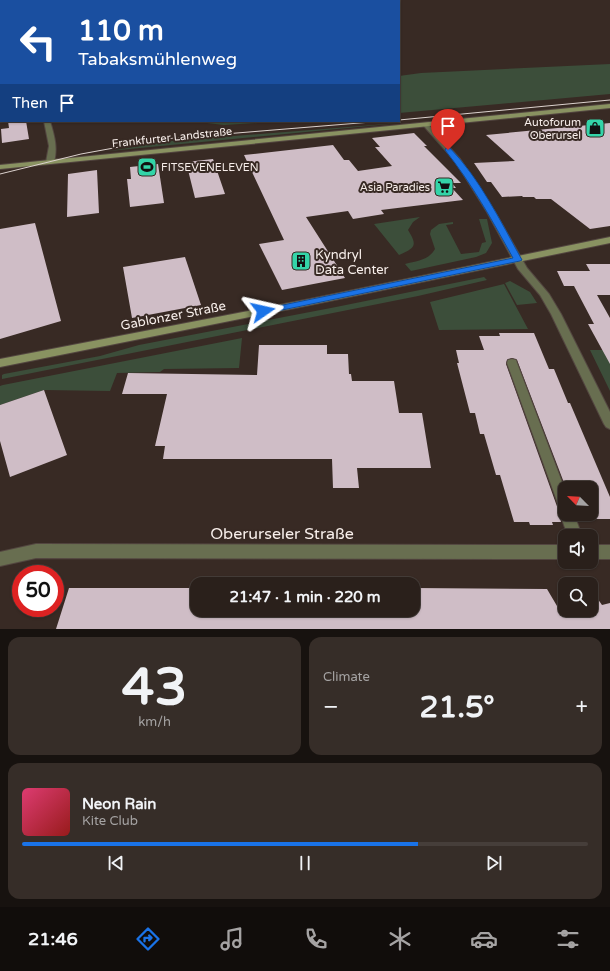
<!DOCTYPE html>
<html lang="en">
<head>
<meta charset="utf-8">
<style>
  :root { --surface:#2a201b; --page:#362d28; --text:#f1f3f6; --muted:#a5a3a3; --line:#463e3a; --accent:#1a73e8 }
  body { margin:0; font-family:"Varela Round",sans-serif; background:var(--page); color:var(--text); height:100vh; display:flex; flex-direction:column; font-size:15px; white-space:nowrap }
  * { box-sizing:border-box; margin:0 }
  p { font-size:13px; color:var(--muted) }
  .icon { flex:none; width:22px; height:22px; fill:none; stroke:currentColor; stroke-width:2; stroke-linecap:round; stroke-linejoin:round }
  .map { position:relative; height:629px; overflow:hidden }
  .details { display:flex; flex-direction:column; gap:8px; padding:8px; background:#17120f; flex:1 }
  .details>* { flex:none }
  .hud { position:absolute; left:0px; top:0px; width:400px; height:122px; box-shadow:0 1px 3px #0004,0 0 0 1px var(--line); background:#1a4fa0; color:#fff; overflow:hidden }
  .needle { width:26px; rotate:294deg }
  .controls { position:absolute; left:558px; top:481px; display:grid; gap:8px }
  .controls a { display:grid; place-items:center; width:40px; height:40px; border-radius:8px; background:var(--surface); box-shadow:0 1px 3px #0004,0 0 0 1px var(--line); font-size:20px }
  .speed { position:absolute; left:12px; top:565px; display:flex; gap:8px; font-size:20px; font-weight:700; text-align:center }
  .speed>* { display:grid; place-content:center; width:52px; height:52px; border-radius:50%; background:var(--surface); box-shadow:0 1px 3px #0004,0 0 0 1px var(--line); line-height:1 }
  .speed .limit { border:6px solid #d22; background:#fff; color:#111 }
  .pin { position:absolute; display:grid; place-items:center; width:34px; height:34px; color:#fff; margin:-41px -17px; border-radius:50% 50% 50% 0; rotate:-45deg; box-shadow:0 0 4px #0007 }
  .pin .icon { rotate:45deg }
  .me { position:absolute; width:44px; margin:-22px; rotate:79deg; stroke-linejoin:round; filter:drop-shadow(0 0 3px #0008) }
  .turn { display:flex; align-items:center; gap:14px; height:84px; padding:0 12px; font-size:18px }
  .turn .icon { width:52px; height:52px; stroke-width:2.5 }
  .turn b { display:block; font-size:28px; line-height:34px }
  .then { display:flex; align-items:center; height:38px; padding:0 12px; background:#0003; gap:8px; font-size:15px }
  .big { font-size:30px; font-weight:800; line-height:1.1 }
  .details .widget { flex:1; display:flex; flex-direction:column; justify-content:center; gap:6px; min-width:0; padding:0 14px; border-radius:12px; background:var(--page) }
  .details .dial { align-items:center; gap:0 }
  .dial b { font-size:52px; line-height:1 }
  .song { display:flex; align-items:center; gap:12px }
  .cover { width:48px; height:48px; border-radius:6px; background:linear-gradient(135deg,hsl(340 70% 55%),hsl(0 70% 35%)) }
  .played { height:4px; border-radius:2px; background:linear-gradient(90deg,var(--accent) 70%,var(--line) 70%) }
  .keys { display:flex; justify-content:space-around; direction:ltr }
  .heat { display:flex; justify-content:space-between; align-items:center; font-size:22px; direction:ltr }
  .details .tiles { flex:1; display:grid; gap:8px; grid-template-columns:1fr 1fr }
  .widget:last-child { grid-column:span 2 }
  .trip { position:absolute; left:190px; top:577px; width:230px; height:40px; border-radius:12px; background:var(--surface); box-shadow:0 1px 3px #0004,0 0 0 1px var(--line); font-weight:800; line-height:40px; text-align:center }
  .menu { display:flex; height:64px; justify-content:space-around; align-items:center; background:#110d0b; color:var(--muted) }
  .menu .icon { width:28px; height:28px }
  .menu .on { color:var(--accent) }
  .menu b { font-size:18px; color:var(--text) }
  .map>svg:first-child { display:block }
</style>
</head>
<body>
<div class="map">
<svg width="610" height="629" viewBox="0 0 610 629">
  <rect width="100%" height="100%" fill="#382a24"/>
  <path fill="#3c4e3a" d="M610,64V94L399,113V76L421,73Z
    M215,121H288L224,125L207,123Z
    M399,123L109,151L172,141Z
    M420,217L413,222L408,230C418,246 415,248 399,255L374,224Z
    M479,219H487L492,243L486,253L476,257L411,271L405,264C417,261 429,260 435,249L430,234L431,230L439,224L453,222V224L446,225L461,254L479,252L482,243L486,242Z
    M484,277L487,280L418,296L2,379V375L4,374L100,356L139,345L336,307Z
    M510,281L530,292L537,303L517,305L505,283Z
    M504,284L528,329L439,330L430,302Z
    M242,338L239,368L164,369L160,372L117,373L110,391L44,390L0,405V386L3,385Z
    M590,350H610V391Z"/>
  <path fill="#cfbdc6" d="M8,121H26L29,139L2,143L1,129L9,128Z
    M610,123V226L590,229L551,199H536L534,197H523L522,196L502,197L491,182H487L474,163L515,161L486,135Z
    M414,133L427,146H424L461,183H452L456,188H452L463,200L381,210L384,214L353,219L348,211L306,217L345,278L282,290L259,244L284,240L244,155L333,145L344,160H349L358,171L392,166L375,147H380L372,138Z
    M213,159L225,194L195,198L186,162Z
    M158,164L164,203L130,207L127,179H131L130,167Z
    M97,170L99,213L67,217L68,174Z
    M35,223L61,321L0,339V229Z
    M185,257L201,305L132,318L123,267Z
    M586,264H610V295H597L610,318V364L588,324H594L574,286H564L557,271H590Z
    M499,333H534L549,369H554L568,403H570L610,497V519H577L576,514H591V488H566L517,360L512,358L507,360L506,364L559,512V515L561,522H552L553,525H530L529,522H514L500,475H496L484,434H480L475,413H470L457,363H459L456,350H484L479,336H500Z
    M259,345H327V354H348L349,374H351L352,381H394L399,413H422L431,468H357L359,488H333L332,459H163L165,446H155L167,394H122L128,373L257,375Z
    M44,390L67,455L10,477L0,441V405Z
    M69,588H197V610H413V588L547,589L557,606L565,604V610H591V597L595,595L602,605L610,603V629H56Z"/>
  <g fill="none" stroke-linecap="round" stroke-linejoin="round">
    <g stroke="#534640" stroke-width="2">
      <path id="minor" d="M8,0H12L13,1H9Z
        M0,13H1V15H0Z
        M44,121H50C54,135 58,147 54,162L50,164L46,162L49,146Z
        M423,123H427L460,159L495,212L527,268L549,294L561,314L610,412V429L606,427L604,424L551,314L540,295L518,269L487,212L455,161L423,125Z
        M512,359L516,360L517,363L565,490V514H574L582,536H568L560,514L561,512L507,363L508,360Z
        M36,544L565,545V559L36,558L0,566V552Z
        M591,545H610V559H591Z"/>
    </g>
    <g stroke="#534640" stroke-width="2">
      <path id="secondary" d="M610,104V108L0,169V165Z
        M610,237V243L310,305L0,367V359L310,299Z"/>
    </g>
    <use href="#minor" fill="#686e50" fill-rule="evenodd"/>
    <use href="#secondary" fill="#899261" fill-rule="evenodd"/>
    <path stroke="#dcd2ce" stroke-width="1" d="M399,120L610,100
      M0,174L81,154L163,139L384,121"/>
  </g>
  <path fill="#1a73e8" stroke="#114b97" d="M446,148H450C480,179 501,222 522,260L520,261L263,314L260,313L259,311L263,309L513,258C492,220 472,184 445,150Z"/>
  <defs>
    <g id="shop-square" transform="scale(1)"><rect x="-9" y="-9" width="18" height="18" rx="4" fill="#33d4a8" stroke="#382a24"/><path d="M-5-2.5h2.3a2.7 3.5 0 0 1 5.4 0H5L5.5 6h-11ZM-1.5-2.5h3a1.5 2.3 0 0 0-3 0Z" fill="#111"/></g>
    <g id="stadium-square" transform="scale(1)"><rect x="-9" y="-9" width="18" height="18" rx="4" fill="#33d4a8" stroke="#382a24"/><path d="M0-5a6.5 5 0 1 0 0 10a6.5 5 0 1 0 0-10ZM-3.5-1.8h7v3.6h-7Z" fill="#111"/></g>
    <g id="supermarket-square" transform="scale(1)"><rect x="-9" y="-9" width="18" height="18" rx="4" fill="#33d4a8" stroke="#382a24"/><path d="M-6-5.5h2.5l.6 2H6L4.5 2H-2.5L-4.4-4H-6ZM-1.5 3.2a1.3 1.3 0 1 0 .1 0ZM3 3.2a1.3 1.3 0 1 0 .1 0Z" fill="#111"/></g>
    <g id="building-square" transform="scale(1)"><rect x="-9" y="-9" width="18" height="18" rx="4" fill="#33d4a8" stroke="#382a24"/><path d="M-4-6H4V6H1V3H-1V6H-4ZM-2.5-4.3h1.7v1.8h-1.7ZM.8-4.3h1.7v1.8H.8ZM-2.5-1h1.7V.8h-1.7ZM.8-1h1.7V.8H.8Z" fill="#111"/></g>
  </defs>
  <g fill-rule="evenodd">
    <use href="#shop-square" x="595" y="128"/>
    <use href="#stadium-square" x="147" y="167"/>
    <use href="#supermarket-square" x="444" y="187"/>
    <use href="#building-square" x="301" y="261"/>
  </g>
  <g text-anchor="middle" stroke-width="4" stroke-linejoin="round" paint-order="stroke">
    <g font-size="11" fill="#f8efeb" stroke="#382a24" text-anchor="end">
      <text x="581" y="126">Autoforum<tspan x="581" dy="13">Oberursel</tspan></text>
      <text x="161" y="171" text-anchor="start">FITSEVENELEVEN</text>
      <text x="430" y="191">Asia Paradies</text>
    </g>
    <g font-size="11" fill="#f8efeb" stroke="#382a24">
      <text transform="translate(172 137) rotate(-6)" y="4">Frankfurter Landstraße</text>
    </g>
    <g font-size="13" fill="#f8efeb" stroke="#382a24" text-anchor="start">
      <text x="315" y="259">Kyndryl<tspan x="315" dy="15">Data Center</tspan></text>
    </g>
    <g font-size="13" fill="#f8efeb" stroke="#382a24">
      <text transform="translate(173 315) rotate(-11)" y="5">Gablonzer Straße</text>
    </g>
    <g font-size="16" fill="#f8efeb" stroke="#382a24">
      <text x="282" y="539">Oberurseler Straße</text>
    </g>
  </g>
</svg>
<div class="controls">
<a><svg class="needle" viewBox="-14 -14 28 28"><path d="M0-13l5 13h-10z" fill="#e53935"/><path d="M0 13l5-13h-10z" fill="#a5a3a3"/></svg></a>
<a><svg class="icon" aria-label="sound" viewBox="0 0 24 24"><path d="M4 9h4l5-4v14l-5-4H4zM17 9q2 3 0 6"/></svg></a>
<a><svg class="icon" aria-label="search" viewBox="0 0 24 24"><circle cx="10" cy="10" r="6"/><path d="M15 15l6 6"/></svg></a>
</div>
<div class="speed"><div class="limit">50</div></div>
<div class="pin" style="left:448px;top:150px;background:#d93025"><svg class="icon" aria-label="arrive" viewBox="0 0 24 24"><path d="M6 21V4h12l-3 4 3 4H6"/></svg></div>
<svg class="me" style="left:263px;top:311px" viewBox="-20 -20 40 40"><path d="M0-17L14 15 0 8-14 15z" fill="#1a73e8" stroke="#fff" stroke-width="4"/></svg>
<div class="trip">21:47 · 1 min · 220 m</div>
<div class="hud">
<div class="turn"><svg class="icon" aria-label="left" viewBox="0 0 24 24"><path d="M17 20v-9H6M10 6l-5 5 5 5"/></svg><div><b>110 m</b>Tabaksmühlenweg</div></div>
<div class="then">Then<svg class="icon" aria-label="arrive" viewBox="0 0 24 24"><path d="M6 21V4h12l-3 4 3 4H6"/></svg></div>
</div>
</div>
<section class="details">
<div class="tiles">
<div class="widget dial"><b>43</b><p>km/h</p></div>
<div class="widget"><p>Climate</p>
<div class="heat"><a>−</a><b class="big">21.5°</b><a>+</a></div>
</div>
<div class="widget">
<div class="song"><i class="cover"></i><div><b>Neon Rain</b><p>Kite Club</p></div></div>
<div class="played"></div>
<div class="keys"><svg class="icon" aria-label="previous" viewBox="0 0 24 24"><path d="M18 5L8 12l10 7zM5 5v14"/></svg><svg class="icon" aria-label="pause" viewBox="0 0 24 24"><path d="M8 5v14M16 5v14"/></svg><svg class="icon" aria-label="next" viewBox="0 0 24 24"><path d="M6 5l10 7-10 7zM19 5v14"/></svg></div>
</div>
</div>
</section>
<nav class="menu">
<b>21:46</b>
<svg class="icon on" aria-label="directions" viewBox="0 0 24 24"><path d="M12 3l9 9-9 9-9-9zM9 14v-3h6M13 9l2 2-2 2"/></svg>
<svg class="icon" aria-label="music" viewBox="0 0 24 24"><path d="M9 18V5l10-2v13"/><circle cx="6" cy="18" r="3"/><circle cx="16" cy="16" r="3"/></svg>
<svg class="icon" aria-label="phone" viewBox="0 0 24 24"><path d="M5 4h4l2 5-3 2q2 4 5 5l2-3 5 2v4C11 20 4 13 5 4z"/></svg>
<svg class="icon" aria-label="climate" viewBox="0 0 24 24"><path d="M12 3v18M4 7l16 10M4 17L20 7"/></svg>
<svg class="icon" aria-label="car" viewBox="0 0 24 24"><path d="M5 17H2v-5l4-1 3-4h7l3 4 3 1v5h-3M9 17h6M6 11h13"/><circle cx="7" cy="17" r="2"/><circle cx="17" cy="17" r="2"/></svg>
<svg class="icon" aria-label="filters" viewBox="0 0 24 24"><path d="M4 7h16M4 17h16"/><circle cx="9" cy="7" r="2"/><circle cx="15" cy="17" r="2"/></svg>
</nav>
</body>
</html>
